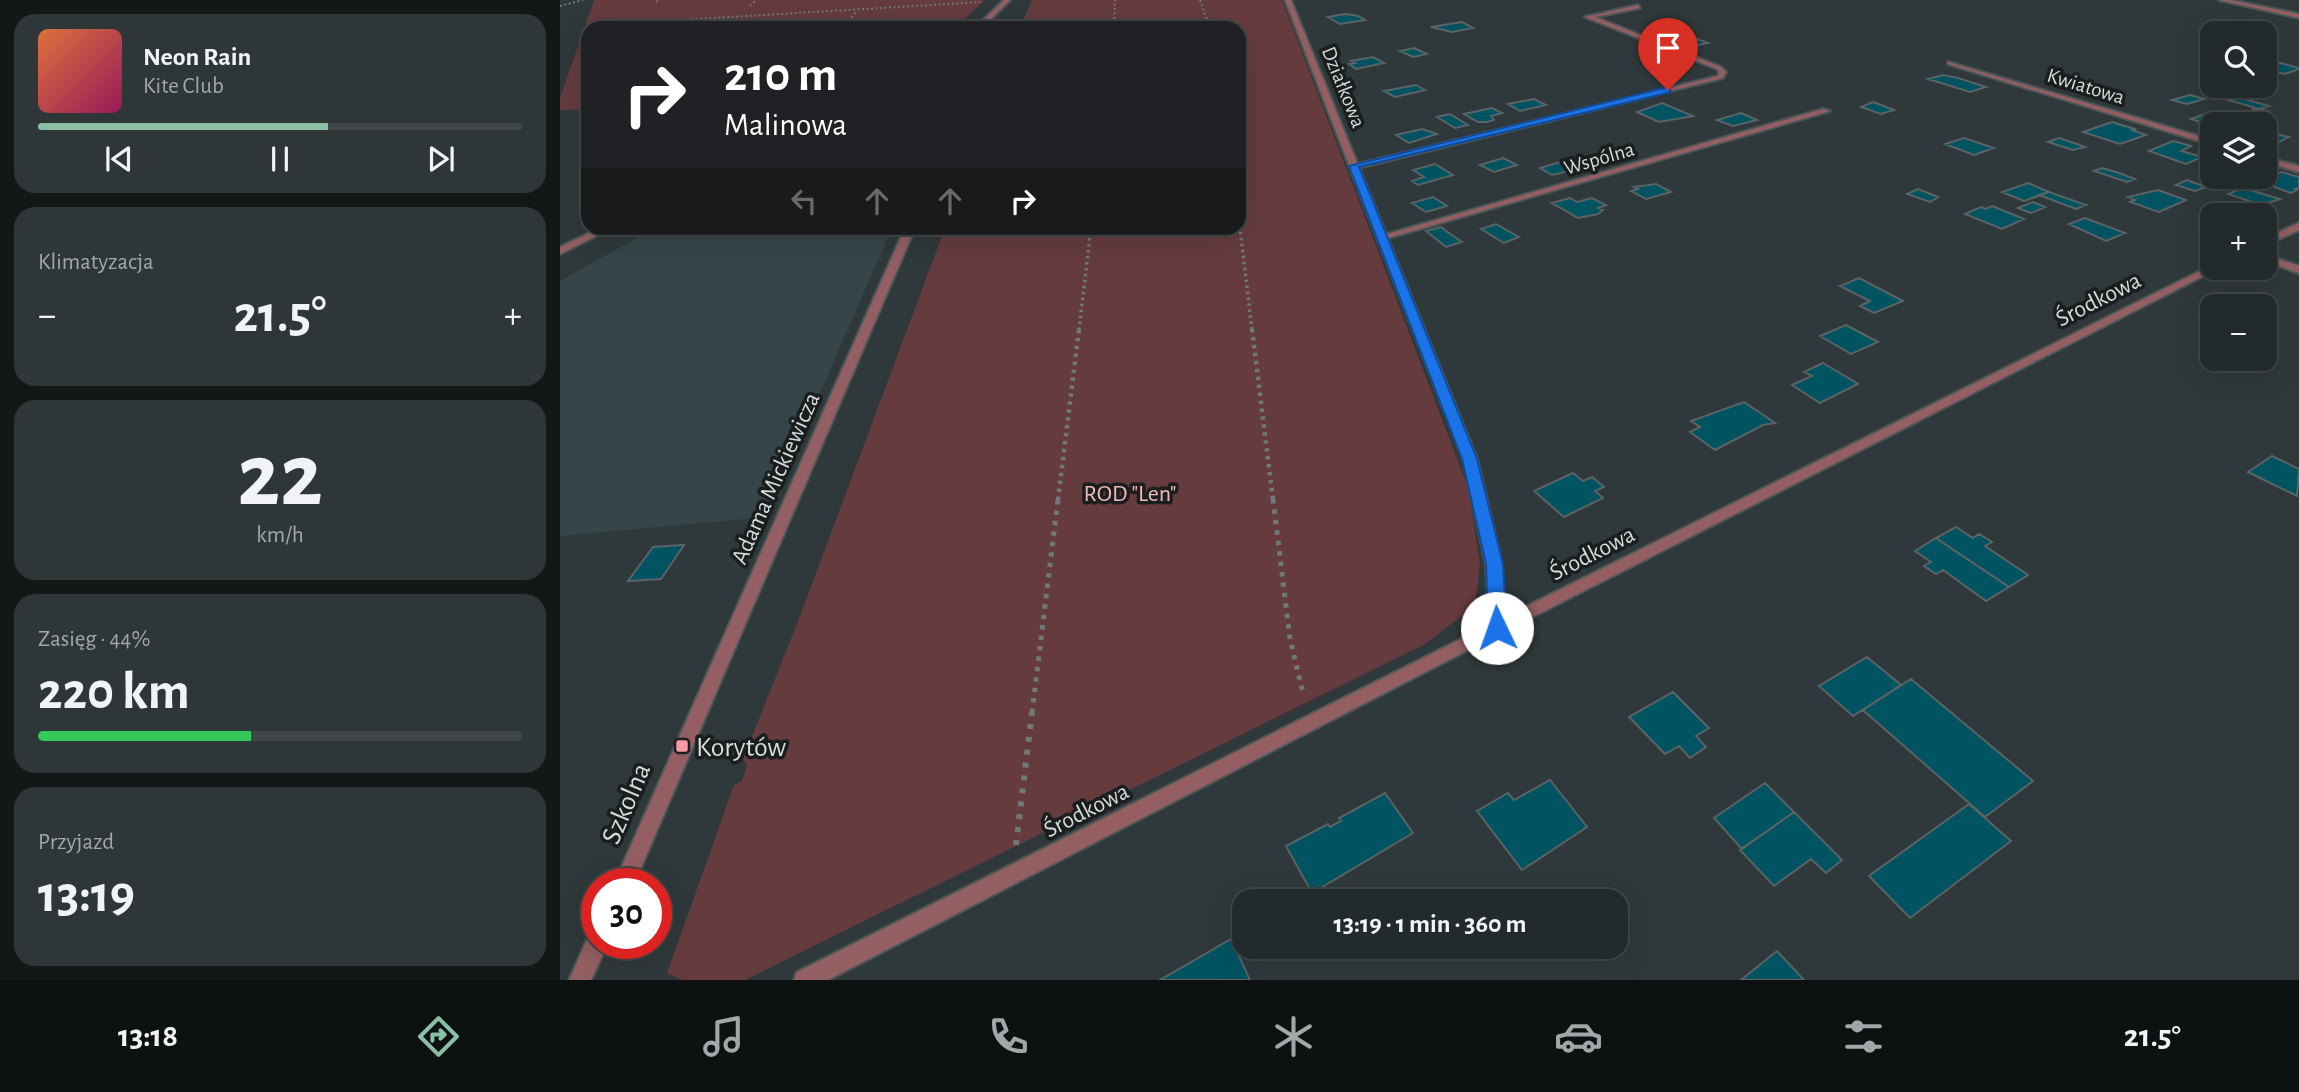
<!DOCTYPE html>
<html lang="pl">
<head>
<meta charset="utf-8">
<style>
  :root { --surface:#232a2c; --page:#2f3638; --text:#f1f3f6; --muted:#a3a7a9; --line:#404648; --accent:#8abfa5 }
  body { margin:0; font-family:"Alegreya Sans",sans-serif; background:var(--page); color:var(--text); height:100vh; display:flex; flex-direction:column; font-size:26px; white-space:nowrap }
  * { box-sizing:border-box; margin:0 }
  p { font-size:23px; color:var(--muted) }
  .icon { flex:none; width:38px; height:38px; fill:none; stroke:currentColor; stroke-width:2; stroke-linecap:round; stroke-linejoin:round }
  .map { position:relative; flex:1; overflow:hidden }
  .drawer { display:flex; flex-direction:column; gap:14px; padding:14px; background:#131718; width:560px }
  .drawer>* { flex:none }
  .hud { position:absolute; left:21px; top:21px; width:665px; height:214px; border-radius:21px; box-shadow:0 7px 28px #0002,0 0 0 2px var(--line); background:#202124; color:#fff; overflow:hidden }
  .buttons { position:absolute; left:1640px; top:21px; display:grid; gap:14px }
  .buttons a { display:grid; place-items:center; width:77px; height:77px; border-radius:14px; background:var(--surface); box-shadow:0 7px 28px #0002,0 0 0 2px var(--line); font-size:35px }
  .speed { position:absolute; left:21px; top:868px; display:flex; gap:14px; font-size:35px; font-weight:700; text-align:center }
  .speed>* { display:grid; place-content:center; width:91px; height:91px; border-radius:50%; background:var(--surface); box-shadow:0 7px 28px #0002,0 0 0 2px var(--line); line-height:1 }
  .speed .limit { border:10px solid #d22; background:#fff; color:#111 }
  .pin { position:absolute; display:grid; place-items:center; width:60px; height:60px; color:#fff; margin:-72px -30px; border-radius:50% 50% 50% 0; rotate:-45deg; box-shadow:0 0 7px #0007 }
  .pin .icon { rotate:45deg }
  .me { position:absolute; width:77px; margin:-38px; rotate:357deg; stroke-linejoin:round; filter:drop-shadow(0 0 5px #0008) }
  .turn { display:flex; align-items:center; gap:24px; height:147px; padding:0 28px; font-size:32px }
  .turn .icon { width:91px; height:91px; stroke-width:2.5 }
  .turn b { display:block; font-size:49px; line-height:60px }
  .lanes { display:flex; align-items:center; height:66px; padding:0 28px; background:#0003; justify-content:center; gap:35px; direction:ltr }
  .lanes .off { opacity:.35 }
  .big { font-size:52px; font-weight:600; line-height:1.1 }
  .drawer .tile { flex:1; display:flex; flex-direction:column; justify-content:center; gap:10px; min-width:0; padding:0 24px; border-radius:21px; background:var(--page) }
  .drawer .dial { align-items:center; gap:0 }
  .dial b { font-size:91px; line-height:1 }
  .song { display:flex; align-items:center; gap:21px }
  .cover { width:84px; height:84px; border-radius:10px; background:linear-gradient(135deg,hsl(20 70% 55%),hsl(330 70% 35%)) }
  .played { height:7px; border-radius:4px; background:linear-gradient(90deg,var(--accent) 60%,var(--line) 60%) }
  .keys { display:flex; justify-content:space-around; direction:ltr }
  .heat { display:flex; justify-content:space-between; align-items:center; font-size:38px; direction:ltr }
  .charge { height:10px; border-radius:5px; background:linear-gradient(90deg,#34c759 44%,var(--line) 0) }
  .trip { position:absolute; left:672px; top:889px; width:396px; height:70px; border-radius:21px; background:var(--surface); box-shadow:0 7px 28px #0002,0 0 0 2px var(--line); font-weight:600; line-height:70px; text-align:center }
  .tab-bar { display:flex; height:112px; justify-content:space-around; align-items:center; background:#0e1112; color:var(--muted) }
  .tab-bar .icon { width:49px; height:49px }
  .tab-bar .selected { color:var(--accent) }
  .tab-bar b { font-size:32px; color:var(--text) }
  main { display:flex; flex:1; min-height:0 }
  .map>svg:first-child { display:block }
</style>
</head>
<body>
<main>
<section class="drawer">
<div class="tile">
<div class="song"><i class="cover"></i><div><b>Neon Rain</b><p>Kite Club</p></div></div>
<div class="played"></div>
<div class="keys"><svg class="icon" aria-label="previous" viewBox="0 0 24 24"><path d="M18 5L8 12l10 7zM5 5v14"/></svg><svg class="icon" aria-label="pause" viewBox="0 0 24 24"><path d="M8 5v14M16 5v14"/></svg><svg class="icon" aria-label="next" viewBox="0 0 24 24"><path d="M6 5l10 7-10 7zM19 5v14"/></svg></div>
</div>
<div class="tile"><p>Klimatyzacja</p>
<div class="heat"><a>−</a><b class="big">21.5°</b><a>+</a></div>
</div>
<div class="tile dial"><b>22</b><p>km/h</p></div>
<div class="tile"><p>Zasięg · 44%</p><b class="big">220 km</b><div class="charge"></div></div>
<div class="tile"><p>Przyjazd</p><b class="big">13:19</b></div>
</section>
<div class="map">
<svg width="1739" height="980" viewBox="0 0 1739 980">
  <rect width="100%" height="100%" fill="#2f383a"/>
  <path fill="#364549" d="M87,228H332L206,517L0,536V281L73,240Z"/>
  <path fill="#653b3e" d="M34,0H425L395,28H28V109L0,110V98Z
    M472,0H722L908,487L920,563L915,606L865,644L185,980H122L107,973L174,785L182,781L187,765L183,759L240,616L385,228H679V28H460Z"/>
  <path fill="#005361" stroke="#5a6365" stroke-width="2" d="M785,14L798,16L805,20L780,24L768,17Z
    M902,22L913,28L892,32L871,27Z
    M1129,36L1148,43L1133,46L1114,40Z
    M854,48L867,54L853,57L840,51Z
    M813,57L824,63L796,69L789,64L795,63L791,61Z
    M1720,63L1739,68V69L1725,74L1704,69Z
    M1383,75L1398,78L1426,87L1410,92L1368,79Z
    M856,85L865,90L835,97L824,91Z
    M1630,95L1644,99L1627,104L1612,100Z
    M1674,96L1709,106L1700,109L1710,112L1692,109L1696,108L1665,99Z
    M974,99L986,105L960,111L948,104Z
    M1313,102L1334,110L1321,114L1301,107Z
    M1102,103L1133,116L1099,122L1077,112Z
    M932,108L942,113L931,116L934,120L927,122H918L904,114Z
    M1650,112L1670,118L1650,125L1631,119Z
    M1181,113L1197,120L1173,126L1157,120Z
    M890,114L908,125L895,128L877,117Z
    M1552,122L1575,129L1572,130L1586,135L1560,144L1523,132Z
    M862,129L877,134L849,143L836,135Z
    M1704,131L1729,137L1715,144L1704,141Z
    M1404,138L1434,148L1414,155L1385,144Z
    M1499,138L1517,144L1525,147L1513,150L1488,142Z
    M1613,141L1631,146L1621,151L1642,157L1626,164L1589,151Z
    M943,158L957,165L934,172L920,165Z
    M1007,160L1023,168L992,175L980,168Z
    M875,164L893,175L858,185L852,181L864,177L853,170Z
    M1542,168L1559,173L1575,179L1567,182L1534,171Z
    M1722,172L1739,177V188L1735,189L1737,190L1731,193L1706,184L1711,182L1702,179Z
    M1627,180L1646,187L1635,191L1616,185Z
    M1468,183L1489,192L1464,201L1442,192Z
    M1096,184L1111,192L1086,199L1071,191L1078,189L1074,187Z
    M1683,188L1720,199L1701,205L1668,194Z
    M1358,189L1378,197L1370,202L1347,194Z
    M1598,190L1626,200L1599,212L1570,202L1575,200L1568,197Z
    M1489,192L1526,205L1516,209L1479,195Z
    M873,197L887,206L866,212L852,203Z
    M1010,198L1017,202L1032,198L1046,205L1038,208L1043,210L1038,214L1018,218L992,203Z
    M1473,202L1485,207L1471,213L1458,208Z
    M1432,206L1464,219L1442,229L1405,214L1421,207L1426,209Z
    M1525,218L1565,233L1546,241L1509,224Z
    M936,224L959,237L944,243L921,229Z
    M881,227L886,231L902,242L886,247L866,231Z
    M1299,278L1343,301L1314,313L1300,306L1310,301L1280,286Z
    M1286,325L1318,342L1291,354L1260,336Z
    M1263,363L1298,384L1260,403L1232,385L1252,376L1244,372Z
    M1184,402L1215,423L1203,425L1155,450L1130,432L1140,427L1131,421Z
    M1712,456L1739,469L1737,496L1688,472Z
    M1013,473L1023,481L1032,477L1044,487L1035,491L1043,498L1004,517L974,491Z
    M1396,527L1413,538L1419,534L1432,542L1425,546L1468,575L1449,587L1376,538Z
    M1376,538L1449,587L1426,601L1383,570L1376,574L1364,566L1371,562L1355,551Z
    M124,545L101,579L68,581L93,547Z
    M1307,657L1341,685L1293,716L1259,686Z
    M1351,679L1473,781L1425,817L1303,710Z
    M1113,692L1149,728L1136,736L1146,747L1130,758L1119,746L1105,754L1069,717Z
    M990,780L1027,827L962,870L917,811L948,793L954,800Z
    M1205,783L1234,812L1182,849L1154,818Z
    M825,793L853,833L752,893L726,846L768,824L770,827L781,821L779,818Z
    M1409,804L1451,841L1350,918L1309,876Z
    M1234,812L1282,860L1266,873L1251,859L1214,886L1180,850Z
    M671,939L690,980H600L626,965Z
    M1217,951L1244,980H1181Z"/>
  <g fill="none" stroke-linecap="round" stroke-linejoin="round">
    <g stroke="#4d5657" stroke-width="4">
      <path id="service" d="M1078,5L1080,8L1035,17L1161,67L1166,72L1163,78L794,169L790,166L1158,76L1159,72L1157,69L1025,17Z
        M1388,62L1652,140V145L1388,64Z
        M1263,109L1270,111L825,239L817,237Z
        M1704,157L1739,166V172L1704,162Z
        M1704,254L1739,266V273L1704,261Z"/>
    </g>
    <g stroke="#4d5657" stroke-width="4">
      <path id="minor" d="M725,0H731L917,459L942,564L945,617L1650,266L1659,268L943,632L268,980H234L237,972L929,625L926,564L903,459Z
        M1659,0H1670L1739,14V18Z
        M1739,223V230L1704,246V239Z"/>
    </g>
    <g stroke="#4d5657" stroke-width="4">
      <path id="tertiary" d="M444,0H450L422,28H415Z
        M40,228H52L0,254V247Z
        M345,228H355L74,884H54Z
        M37,932V943H48L31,980H9L29,935Z"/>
    </g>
    <path stroke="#707879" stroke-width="2" stroke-dasharray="2 2.5" stroke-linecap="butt" d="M640,0L650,28
      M96,2L99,0
      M0,6L23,0
      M190,6L196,0
      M37,25L420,2
      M141,28L150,19
      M283,28L297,11
      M554,28L555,0"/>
    <path stroke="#707879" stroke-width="3.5" stroke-dasharray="2.5 3.5" stroke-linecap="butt" d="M679,220L692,330
      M383,233L410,228
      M519,330L531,228"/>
    <path stroke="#707879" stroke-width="4.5" stroke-dasharray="3.5 4.5" stroke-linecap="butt" d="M692,329L713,500
      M498,500L519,329"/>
    <path stroke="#707879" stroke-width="5" stroke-dasharray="4.5 6" stroke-linecap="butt" d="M713,499L730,639L743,693
      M472,713L498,499"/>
    <path stroke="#707879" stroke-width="6" stroke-dasharray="5 8" stroke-linecap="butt" d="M456,845L472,712"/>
    <use href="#service" fill="#935f62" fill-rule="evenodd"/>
    <use href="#minor" fill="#935f62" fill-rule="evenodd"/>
    <use href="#tertiary" fill="#935f62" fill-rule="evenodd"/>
  </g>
  <path fill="#1a73e8" stroke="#114b97" stroke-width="2" d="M1108,87L1111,92L799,167L917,459L943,564L947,628L944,633H931L928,628L926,564L902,459L789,166Z"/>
  <rect fill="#f49aa0" stroke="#1a1e1f" stroke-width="2.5" x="115" y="739" width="14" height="14" rx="3.5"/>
  <g text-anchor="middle" stroke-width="7" stroke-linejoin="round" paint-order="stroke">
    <g font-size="21" fill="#d7dcdd" stroke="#1a1e1f">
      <text transform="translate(1526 86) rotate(17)" y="7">Kwiatowa</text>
      <text transform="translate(784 87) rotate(68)" y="7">Działkowa</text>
      <text transform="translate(1039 158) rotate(-16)" y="7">Wspólna</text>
    </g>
    <g font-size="24" fill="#d7dcdd" stroke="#1a1e1f">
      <text transform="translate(1538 299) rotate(-27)" y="8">Środkowa</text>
      <text transform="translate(215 478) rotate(-66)" y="8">Adama Mickiewicza</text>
      <text transform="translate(1032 553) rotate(-27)" y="8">Środkowa</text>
      <text transform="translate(526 810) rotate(-27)" y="8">Środkowa</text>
    </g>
    <g font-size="24" fill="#f4b7b9" stroke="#1a1e1f">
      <text x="570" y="501">ROD "Len"</text>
    </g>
    <g font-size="28" fill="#d7dcdd" stroke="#1a1e1f" text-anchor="start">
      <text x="136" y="756">Korytów</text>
    </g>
    <g font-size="28" fill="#d7dcdd" stroke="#1a1e1f">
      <text transform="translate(65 803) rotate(-67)" y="10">Szkolna</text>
    </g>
  </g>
</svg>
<div class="buttons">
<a><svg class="icon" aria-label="search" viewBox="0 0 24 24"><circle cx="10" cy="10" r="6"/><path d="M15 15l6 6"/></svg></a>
<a><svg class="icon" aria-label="layers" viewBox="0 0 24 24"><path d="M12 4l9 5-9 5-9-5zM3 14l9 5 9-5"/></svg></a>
<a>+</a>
<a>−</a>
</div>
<div class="speed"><div class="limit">30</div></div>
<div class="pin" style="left:1108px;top:90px;background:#d93025"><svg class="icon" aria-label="arrive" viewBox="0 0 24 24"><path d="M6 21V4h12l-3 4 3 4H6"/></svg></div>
<svg class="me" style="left:937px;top:628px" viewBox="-20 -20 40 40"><circle r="19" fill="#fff"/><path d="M0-13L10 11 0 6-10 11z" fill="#1a73e8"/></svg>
<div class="trip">13:19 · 1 min · 360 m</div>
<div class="hud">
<div class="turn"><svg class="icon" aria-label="right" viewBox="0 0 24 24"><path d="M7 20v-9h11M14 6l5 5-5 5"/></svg><div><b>210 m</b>Malinowa</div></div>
<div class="lanes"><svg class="icon off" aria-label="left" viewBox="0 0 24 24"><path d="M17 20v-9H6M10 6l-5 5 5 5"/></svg><svg class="icon off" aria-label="ahead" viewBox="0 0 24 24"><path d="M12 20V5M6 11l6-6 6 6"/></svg><svg class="icon off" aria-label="ahead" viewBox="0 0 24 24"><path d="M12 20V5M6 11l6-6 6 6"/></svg><svg class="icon" aria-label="right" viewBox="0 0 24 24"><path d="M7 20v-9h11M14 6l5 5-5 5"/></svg></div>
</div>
</div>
</main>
<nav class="tab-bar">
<b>13:18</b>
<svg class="icon selected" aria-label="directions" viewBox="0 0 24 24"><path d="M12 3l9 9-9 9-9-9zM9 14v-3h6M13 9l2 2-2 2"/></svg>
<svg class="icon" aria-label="music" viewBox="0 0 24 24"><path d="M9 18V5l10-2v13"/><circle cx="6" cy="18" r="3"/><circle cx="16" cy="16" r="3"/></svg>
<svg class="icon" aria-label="phone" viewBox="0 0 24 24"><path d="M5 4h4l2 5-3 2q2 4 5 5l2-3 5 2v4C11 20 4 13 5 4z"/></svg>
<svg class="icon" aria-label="climate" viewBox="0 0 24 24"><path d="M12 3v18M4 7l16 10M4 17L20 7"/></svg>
<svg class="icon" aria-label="car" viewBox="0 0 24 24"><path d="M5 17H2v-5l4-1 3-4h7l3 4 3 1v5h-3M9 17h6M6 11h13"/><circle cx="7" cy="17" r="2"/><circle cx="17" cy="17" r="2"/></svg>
<svg class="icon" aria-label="filters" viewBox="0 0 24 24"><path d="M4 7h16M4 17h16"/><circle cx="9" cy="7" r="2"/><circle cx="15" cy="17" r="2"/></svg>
<b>21.5°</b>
</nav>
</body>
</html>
